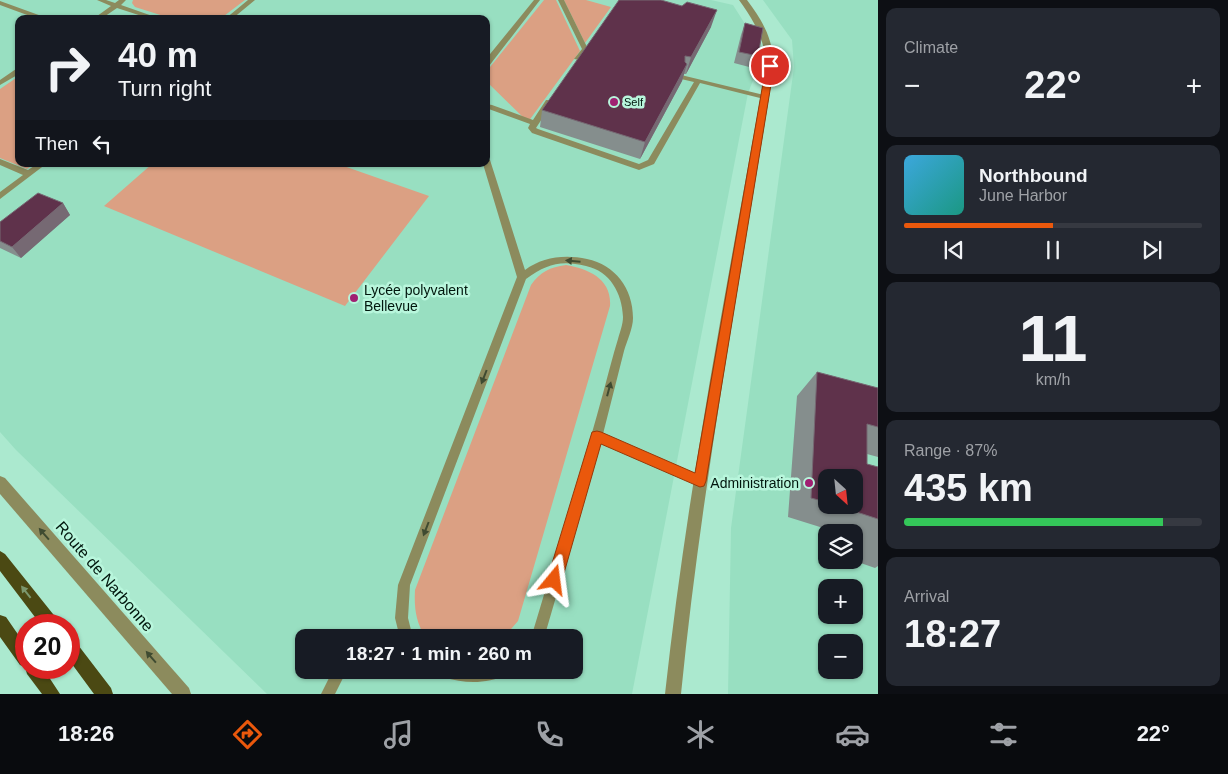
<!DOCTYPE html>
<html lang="en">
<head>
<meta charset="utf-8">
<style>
  :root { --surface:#171b24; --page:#242831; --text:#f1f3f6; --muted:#9ea1a6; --line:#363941; --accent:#ea580c }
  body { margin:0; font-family:Arial,sans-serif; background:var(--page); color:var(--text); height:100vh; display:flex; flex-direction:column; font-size:19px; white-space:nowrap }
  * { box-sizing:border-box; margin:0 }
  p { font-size:16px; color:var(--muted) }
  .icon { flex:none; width:28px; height:28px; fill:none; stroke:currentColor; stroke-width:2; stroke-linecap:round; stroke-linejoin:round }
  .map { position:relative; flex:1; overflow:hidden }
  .sheet { display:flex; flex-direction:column; gap:8px; padding:8px; background:#0d0f14; width:350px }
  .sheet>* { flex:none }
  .guide { position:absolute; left:15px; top:15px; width:475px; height:152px; border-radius:10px; box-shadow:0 1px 4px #0004; background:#171b24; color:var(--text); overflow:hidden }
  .needle { width:32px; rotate:153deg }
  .tools { position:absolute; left:818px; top:469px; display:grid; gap:10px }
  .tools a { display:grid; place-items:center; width:45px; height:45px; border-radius:10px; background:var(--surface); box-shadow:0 1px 4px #0004; font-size:25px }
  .speed { position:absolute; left:15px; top:614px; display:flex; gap:10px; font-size:25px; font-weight:700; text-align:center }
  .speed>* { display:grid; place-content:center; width:65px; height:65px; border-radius:50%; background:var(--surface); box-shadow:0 1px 4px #0004; line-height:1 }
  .speed .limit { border:8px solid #d22; background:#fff; color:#111 }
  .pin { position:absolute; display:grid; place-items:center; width:42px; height:42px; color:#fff; margin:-21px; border:2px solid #fff; border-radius:50%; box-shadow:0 1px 5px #0007 }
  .me { position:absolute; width:55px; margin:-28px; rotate:16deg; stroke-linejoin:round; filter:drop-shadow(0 0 4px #0008) }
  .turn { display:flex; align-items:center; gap:18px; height:105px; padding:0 20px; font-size:22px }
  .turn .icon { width:65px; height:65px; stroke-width:2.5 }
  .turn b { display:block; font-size:35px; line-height:42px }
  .then { display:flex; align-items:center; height:48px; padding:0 20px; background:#0003; gap:10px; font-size:19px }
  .big { font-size:38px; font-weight:600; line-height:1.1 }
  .sheet .card { flex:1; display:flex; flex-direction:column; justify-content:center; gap:8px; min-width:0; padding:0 18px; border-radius:10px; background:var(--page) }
  .sheet .dial { align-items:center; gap:0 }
  .dial b { font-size:65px; line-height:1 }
  .song { display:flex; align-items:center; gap:15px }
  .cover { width:60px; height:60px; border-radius:8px; background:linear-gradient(135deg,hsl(200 70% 55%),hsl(170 70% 35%)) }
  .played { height:5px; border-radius:2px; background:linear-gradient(90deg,var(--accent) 50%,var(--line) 50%) }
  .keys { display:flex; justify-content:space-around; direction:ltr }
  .heat { display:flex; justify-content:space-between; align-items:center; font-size:28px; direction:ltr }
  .charge { height:8px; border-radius:4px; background:linear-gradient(90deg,#34c759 87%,var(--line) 0) }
  .trip { position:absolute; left:295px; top:629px; width:288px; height:50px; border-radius:10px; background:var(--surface); box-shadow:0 1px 4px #0004; font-weight:600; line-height:50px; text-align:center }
  .tabs { display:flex; height:80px; justify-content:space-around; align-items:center; background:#090b0e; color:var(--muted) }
  .tabs .icon { width:35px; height:35px }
  .tabs .selected { color:var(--accent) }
  .tabs b { font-size:22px; color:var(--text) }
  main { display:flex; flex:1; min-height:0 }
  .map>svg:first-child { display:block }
</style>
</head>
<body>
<main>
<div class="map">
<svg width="878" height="694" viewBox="0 0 878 694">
  <rect width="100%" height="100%" fill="#abe9cf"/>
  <path fill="#98dfc1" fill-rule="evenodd" d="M0,0H711L733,5L754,38L756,73L748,93L632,694H267L16,450L0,432ZM19,19H486V164H19ZM304,638H574V670H304Z
    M763,0H878V694H728L731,528L794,67L792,40ZM826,478H854V505H826ZM826,532H854V560H826ZM826,588H854V615H826ZM826,642H854V670H826Z"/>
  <path fill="#dba083" d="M133,0H245L220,19H173L135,7L132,3Z
    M544,0H556L580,51L528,122L486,81V72Z
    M564,0H586L611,7L585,43Z
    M19,76V164H34L27,169L0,158V89Z
    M152,164H338L429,196L345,306L104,206Z
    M566,265C589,269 612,279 610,306L518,621L504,637H425C416,621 414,609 415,590L531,285C540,272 550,267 566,265Z"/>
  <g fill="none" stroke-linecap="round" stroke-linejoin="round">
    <path fill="#8c8b5d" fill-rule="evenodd" d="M97,0H106L115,3L119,0H126L121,5L161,19H151L117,8L101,19H93L111,6Z
      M248,0H255L232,19H225Z
      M534,0H540L489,66H486V59Z
      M558,0H564L588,49L580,60L574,59L582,49Z
      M0,1L47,18L48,19H38L0,5Z
      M16,69H19V74L0,85V80Z
      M681,75L764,95L768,97L764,99L700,83L654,164L639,170L532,133L528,128L530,124L486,108V104L492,105L533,120L546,100H552L553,102L536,128L538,129L639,164L648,160L694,82L681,79Z
      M486,157L490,160L525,270C542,257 565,254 587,259C615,265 633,288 633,318C633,328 627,341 624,351C617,379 610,406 603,434L704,477L706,481L704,485L700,486L601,443L544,638H531C556,554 582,471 605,386C609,371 613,355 618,339C620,332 623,324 623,317C622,293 610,271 586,266C560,260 547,264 526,279L410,585L408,618L413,638H400L395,618L398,585L517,277L483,164H486Z
      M0,159L28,170L37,164H46L0,199V192L23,175L0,165Z
      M333,670H347L335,694H321Z
      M436,670H510L508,675C485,684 466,684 443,677L438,675Z"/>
    <path fill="#8c8b5d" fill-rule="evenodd" d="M0,476L5,478L189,688L191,694H172L0,494Z"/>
    <path fill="#8c8b5d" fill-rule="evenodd" d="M739,0H747C763,21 773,39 774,66C741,275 702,483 681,694H665C688,483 729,275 766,66C765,39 754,21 739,0Z"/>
    <path fill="#4b4913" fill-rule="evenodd" d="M0,551L5,554L57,619L59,625H41L0,571Z
      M0,615L6,617L26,646V668H43L60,694H42L27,674L25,667L20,665L0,637Z
      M69,639L75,641L111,688L113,694H94L69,660Z"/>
  </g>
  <path fill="#858e8d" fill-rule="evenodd" d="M682,6L711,27L686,74H684L682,81L640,159L540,127L542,110Z
    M745,23L758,56L753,68L734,63L741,35Z
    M63,203L70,215L21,258L0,248V222Z
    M817,372L878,388V457L867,454V464L878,467V566L875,568L852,560H854V532H836L788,517L797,396ZM826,478L854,505H826Z"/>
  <path fill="#766973" d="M717,10L711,27L686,74L691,57Z
    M687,64L682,81L640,159L645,142Z
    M63,203L70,215L21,258L12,247Z"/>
  <path fill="#5f324b" stroke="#766973" d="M619,0H661L682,6L687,2L717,10L691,57L685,56V62L687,64L645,142L542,110Z
    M745,23L763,28L758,56L739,52Z
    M38,193L63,203L12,247L0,241V222Z
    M817,372L878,388V427L867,424V464L878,467V519L835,505H854V478H826V502L811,498Z"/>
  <defs><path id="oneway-solid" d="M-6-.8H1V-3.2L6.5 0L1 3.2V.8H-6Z" transform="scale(1.25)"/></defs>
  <g fill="#3f4b31">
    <use href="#oneway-solid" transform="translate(573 261) rotate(-175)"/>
    <use href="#oneway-solid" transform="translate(484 377) rotate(111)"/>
    <use href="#oneway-solid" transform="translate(609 389) rotate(-75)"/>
    <use href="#oneway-solid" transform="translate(426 529) rotate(111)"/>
    <use href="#oneway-solid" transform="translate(44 534) rotate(-131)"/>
    <use href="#oneway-solid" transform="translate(151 657) rotate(-131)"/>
  </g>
  <use fill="#7c976d" href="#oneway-solid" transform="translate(26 592) rotate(-128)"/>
  <path fill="#ea580c" stroke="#983908" d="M770,64L774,66L706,481L704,486L700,487L601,444L562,580L559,585L554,587L550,585L547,580L592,432L597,431L601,432L695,473L766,66Z"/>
  <g fill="#a02072" stroke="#b8f6dc" stroke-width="2">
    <circle cx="614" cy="102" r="5"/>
    <circle cx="354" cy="298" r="5"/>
    <circle cx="809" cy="483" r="5"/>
  </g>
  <g text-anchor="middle" stroke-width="5" stroke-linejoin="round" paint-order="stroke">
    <g font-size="11" fill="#00160d" stroke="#b8f6dc" text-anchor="start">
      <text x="624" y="106">Self</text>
    </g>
    <g font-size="14" fill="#00160d" stroke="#b8f6dc" text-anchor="start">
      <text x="364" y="295">Lycée polyvalent<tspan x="364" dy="16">Bellevue</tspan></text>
      <text x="799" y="488" text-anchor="end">Administration</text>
    </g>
    <g font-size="16" fill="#00160d" stroke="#b8f6dc">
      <text transform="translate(105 576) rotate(49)" y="6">Route de Narbonne</text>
    </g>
  </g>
</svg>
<div class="tools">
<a><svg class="needle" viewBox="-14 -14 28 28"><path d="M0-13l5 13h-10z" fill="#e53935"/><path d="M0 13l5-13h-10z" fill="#9ea1a6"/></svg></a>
<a><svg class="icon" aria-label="layers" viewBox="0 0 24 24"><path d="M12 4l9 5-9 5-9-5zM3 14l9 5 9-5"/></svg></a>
<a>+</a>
<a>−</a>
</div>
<div class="speed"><div class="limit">20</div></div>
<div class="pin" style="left:770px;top:66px;background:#d93025"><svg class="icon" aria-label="arrive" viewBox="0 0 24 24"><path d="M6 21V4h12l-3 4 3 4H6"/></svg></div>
<svg class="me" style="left:554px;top:580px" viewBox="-20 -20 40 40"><path d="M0-17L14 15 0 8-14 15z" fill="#ea580c" stroke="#fff" stroke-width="4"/></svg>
<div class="trip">18:27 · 1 min · 260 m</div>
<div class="guide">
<div class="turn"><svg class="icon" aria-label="right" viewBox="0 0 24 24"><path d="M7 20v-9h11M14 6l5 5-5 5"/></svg><div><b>40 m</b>Turn right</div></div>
<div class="then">Then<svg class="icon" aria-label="left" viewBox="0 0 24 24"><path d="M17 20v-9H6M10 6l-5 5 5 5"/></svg></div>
</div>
</div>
<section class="sheet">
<div class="card"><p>Climate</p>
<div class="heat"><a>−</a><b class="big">22°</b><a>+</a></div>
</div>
<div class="card">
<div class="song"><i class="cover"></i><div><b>Northbound</b><p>June Harbor</p></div></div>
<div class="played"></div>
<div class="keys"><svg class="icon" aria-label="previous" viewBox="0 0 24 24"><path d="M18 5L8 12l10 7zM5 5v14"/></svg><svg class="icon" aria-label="pause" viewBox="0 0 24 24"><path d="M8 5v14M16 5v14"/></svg><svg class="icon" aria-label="next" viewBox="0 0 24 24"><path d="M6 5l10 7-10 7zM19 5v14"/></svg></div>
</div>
<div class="card dial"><b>11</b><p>km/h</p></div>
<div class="card"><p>Range · 87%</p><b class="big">435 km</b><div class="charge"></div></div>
<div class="card"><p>Arrival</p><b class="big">18:27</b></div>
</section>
</main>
<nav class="tabs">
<b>18:26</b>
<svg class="icon selected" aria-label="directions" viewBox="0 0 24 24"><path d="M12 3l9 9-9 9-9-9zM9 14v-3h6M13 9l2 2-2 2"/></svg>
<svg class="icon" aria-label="music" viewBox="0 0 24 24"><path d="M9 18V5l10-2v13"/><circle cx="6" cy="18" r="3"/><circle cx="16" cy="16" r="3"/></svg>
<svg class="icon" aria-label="phone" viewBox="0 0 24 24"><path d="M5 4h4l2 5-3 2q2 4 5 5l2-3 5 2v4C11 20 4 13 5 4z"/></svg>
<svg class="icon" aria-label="climate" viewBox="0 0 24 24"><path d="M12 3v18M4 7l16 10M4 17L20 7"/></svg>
<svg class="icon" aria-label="car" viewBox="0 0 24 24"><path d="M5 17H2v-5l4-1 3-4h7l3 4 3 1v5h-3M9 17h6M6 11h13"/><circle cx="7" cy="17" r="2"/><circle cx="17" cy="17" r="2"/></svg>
<svg class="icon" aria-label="filters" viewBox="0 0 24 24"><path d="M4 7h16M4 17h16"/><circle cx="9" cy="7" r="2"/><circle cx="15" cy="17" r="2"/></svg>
<b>22°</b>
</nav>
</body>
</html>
